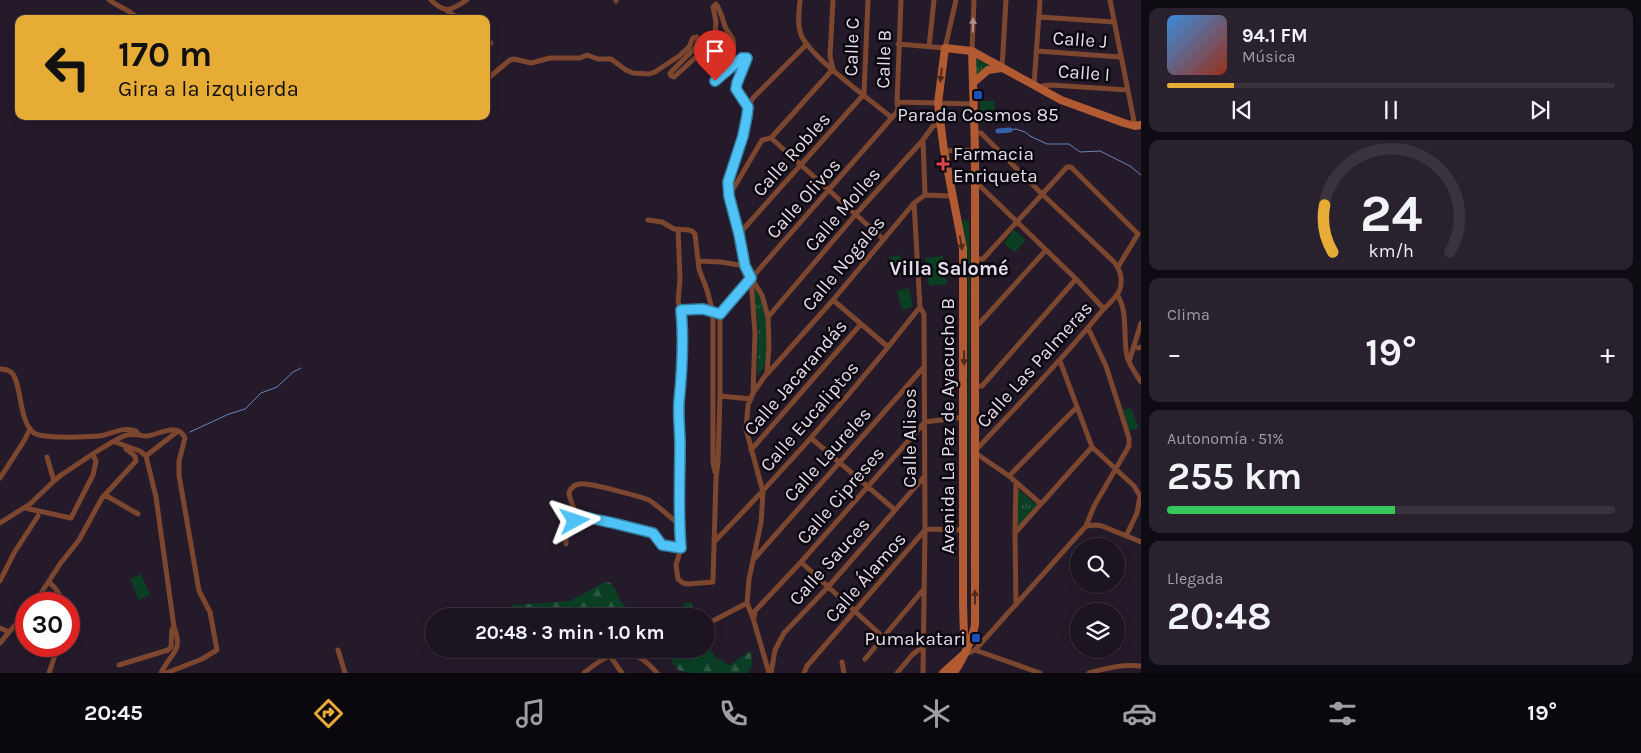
<!DOCTYPE html>
<html lang="es">
<head>
<meta charset="utf-8">
<style>
  :root { --surface:#1c1420; --page:#29212d; --text:#f1f3f6; --muted:#a09ea5; --line:#3a333e; --accent:#e6ac36 }
  body { margin:0; font-family:Karla,sans-serif; background:var(--page); color:var(--text); height:100vh; display:flex; flex-direction:column; font-size:19px; white-space:nowrap }
  * { box-sizing:border-box; margin:0 }
  p { font-size:16px; color:var(--muted) }
  .icon { flex:none; width:28px; height:28px; fill:none; stroke:currentColor; stroke-width:2; stroke-linecap:round; stroke-linejoin:round }
  .map { position:relative; flex:1; overflow:hidden }
  .sheet { display:flex; flex-direction:column; gap:8px; padding:8px; background:#0f0b12; width:500px }
  .sheet>* { flex:none }
  .guide { position:absolute; left:15px; top:15px; width:475px; height:105px; border-radius:10px; box-shadow:0 2px 8px #0003,0 0 0 1px var(--line); background:#e6ac36; color:#111; overflow:hidden }
  .fabs { position:absolute; left:1070px; top:538px; display:grid; gap:10px }
  .fabs a { display:grid; place-items:center; width:55px; height:55px; border-radius:50%; background:var(--surface); box-shadow:0 2px 8px #0003,0 0 0 1px var(--line); font-size:25px }
  .speed { position:absolute; left:15px; top:592px; display:flex; gap:10px; font-size:25px; font-weight:700; text-align:center }
  .speed>* { display:grid; place-content:center; width:65px; height:65px; border-radius:50%; background:var(--surface); box-shadow:0 2px 8px #0003,0 0 0 1px var(--line); line-height:1 }
  .speed .limit { border:8px solid #d22; background:#fff; color:#111 }
  .pin { position:absolute; display:grid; place-items:center; width:42px; height:42px; color:#fff; margin:-51px -21px; border-radius:50% 50% 50% 0; rotate:-45deg; box-shadow:0 0 5px #0007 }
  .pin .icon { rotate:45deg }
  .me { position:absolute; width:55px; margin:-28px; rotate:85deg; stroke-linejoin:round; filter:drop-shadow(0 0 4px #0008) }
  .turn { display:flex; align-items:center; gap:18px; height:105px; padding:0 20px; font-size:22px }
  .turn .icon { width:65px; height:65px; stroke-width:2.5 }
  .turn b { display:block; font-size:35px; line-height:42px }
  .big { font-size:38px; font-weight:700; line-height:1.1 }
  .sheet .card { flex:1; display:flex; flex-direction:column; justify-content:center; gap:8px; min-width:0; padding:0 18px; border-radius:10px; background:var(--page) }
  .sheet .dial { align-items:center; gap:0 }
  .dial svg { height:130px; overflow:visible; fill:none; stroke:var(--line); stroke-width:7; stroke-linecap:round; text-anchor:middle }
  .dial text { fill:var(--text); stroke:none }
  .song { display:flex; align-items:center; gap:15px }
  .cover { width:60px; height:60px; border-radius:8px; background:linear-gradient(135deg,hsl(210 70% 55%),hsl(10 70% 35%)) }
  .played { height:5px; border-radius:2px; background:linear-gradient(90deg,var(--accent) 15%,var(--line) 15%) }
  .keys { display:flex; justify-content:space-around; direction:ltr }
  .heat { display:flex; justify-content:space-between; align-items:center; font-size:28px; direction:ltr }
  .charge { height:8px; border-radius:4px; background:linear-gradient(90deg,#34c759 51%,var(--line) 0) }
  .trip { position:absolute; left:425px; top:608px; width:290px; height:50px; border-radius:25px; background:var(--surface); box-shadow:0 2px 8px #0003,0 0 0 1px var(--line); font-weight:700; line-height:50px; text-align:center }
  .dock { display:flex; height:80px; justify-content:space-around; align-items:center; background:#0b080d; color:var(--muted) }
  .dock .icon { width:35px; height:35px }
  .dock .on { color:var(--accent) }
  .dock b { font-size:22px; color:var(--text) }
  main { display:flex; flex:1; min-height:0 }
  .map>svg:first-child { display:block }
</style>
</head>
<body>
<main>
<div class="map">
<svg width="1141" height="673" viewBox="0 0 1141 673">
  <defs>
    <pattern id="forest-firs" width="22" height="20" patternUnits="userSpaceOnUse" patternTransform="scale(1.25)"><rect width="22" height="20" fill="#0a3f24"/><path d="M5 1l3.5 6h-7zM16 11l3.5 6h-7z" fill="#2e5a44"/></pattern>
    <pattern id="park-tufts" width="24" height="20" patternUnits="userSpaceOnUse" patternTransform="scale(1.25)"><rect width="24" height="20" fill="#0a3f24"/><path d="M3 7l-1-3M5 7V3M7 7l1-3M15 17l-1-3M17 17v-4M19 17l1-3" fill="none" stroke="#2e5a44"/></pattern>
  </defs>
  <rect width="100%" height="100%" fill="#251a2a"/>
  <path fill="#0a3f24" d="M980,101H995V123H980Z
    M961,220L969,221L970,260L969,633L968,261Z
    M1014,230L1026,240L1015,252L1004,243Z
    M900,255L905,274L894,277L889,257Z
    M943,256L947,284L929,286L925,258Z
    M909,288L913,307L902,310L897,291Z
    M1131,408L1139,428L1128,431L1122,410Z
    M141,574L150,595L139,600L130,579Z"/>
  <path fill="url(#forest-firs)" d="M605,582L611,583L616,590L620,600L633,616H641H533L518,613L511,605L570,601Z
    M691,602L695,616H673L681,611L684,604Z
    M706,642L716,658L724,661L728,666L751,651L752,665L748,673H691L678,670L667,654L658,659L654,649H706Z
    M556,649H578L564,658Z"/>
  <path fill="url(#park-tufts)" d="M978,58L991,64L992,66L978,75L976,74V59Z
    M754,286C767,300 770,345 765,363C764,368 760,373 757,377L758,330Z
    M1017,488L1038,506L1018,528Z"/>
  <g fill="none" stroke-linecap="round" stroke-linejoin="round">
    <path stroke="#6886bb" stroke-width="1" d="M1010,130L1016,129L1025,132L1030,136L1047,144H1069L1080,152L1100,151L1130,166L1141,175
      M190,432L229,414L245,409L261,393L277,387L293,372L301,368"/>
    <path stroke="#3360a8" stroke-width="5" d="M998,131L1010,130"/>
    <path stroke="#7d462e" stroke-width="5" d="M109,0C119,7 130,10 139,19
      M431,0C446,15 451,10 467,0
      M800,0C799,11 797,24 801,35C811,58 871,100 892,118
      M1110,0L1135,126
      M616,1V0
      M446,10L459,19
      M1040,17L1114,22
      M486,37L491,43L486,46
      M898,44L945,48L956,0
      M929,47L934,0
      M972,51L974,0
      M1037,51L1120,57
      M1002,68L1006,0
      M833,69L830,56L833,0
      M486,80L510,60L514,59L531,63L550,58H580L587,55L598,59H611L626,70L633,73L649,74L655,72L679,56L689,47L693,38L697,37L698,41L696,47L670,73L671,76L674,77L695,58L714,46L716,22L713,7L716,4C721,11 722,18 725,26C726,31 731,34 733,40C737,54 722,66 714,77V81H717L742,58H747L737,83V89L748,107L747,116L743,136L728,182L729,196L739,234L745,266L751,278L762,295L768,317L769,346L767,373L753,393L748,405L746,429L763,492L761,523L749,579L747,603L753,618L769,673
      M1034,85L1040,0
      M1041,89L1043,86L1051,85L1128,90
      M864,94L868,0
      M897,102L975,104
      M748,107L753,98L807,44
      M975,133H981L1041,193L1113,261C1120,268 1123,279 1120,289C1117,298 1107,305 1101,312C1061,361 1017,406 974,452L1009,476L1041,504
      M771,138L883,239
      M923,140L925,195
      M944,151L975,150
      M975,184L980,186L1076,279L1104,309
      M729,196L762,140L771,138L833,69
      M914,203L920,307L924,314L925,529L923,673
      M648,220L662,222L674,229L689,230L692,231L695,234L699,269L707,290L713,313V462L715,472
      M678,229L680,279L678,302L681,310L682,330L679,403V481L681,495L679,531L681,548L676,565L678,579L683,583L688,584L713,582V580L716,478L718,462L720,396V314
      M739,234L864,94
      M975,259H983L1067,167H1071L1138,234L1118,267
      M698,261L721,262L745,266
      M751,279L755,333L753,393
      M1118,296C1128,312 1123,338 1127,357C1130,366 1136,374 1141,382
      M833,300L888,347
      M681,310L703,309L715,313
      M720,314L896,113L898,109L897,102L901,0
      M768,317L856,214L923,140L933,126L940,124
      M974,324H979L1046,250
      M1138,348L1141,347
      M1060,361L1092,447L1134,486L1140,496L1137,513L1126,536
      M1129,362L1141,323
      M0,369C3,369 8,370 11,372C22,381 18,421 34,433C42,439 87,437 99,436C113,434 122,426 136,431L139,435
      M768,373L833,300L914,203L925,195L952,196
      M974,386H982L1076,279
      M720,396L751,399
      M811,438L895,510
      M115,442L140,451L146,456L156,497L174,627C184,652 170,653 161,673
      M751,450L861,324
      M146,456L178,431
      M47,457L54,481
      M1009,476L1076,408
      M0,478L24,441L30,429
      M1016,482L1015,533L1016,605
      M105,495L138,514
      M25,508L71,518L93,475L96,461L93,455
      M575,515L653,533L662,545L681,548
      M0,523L30,504L54,481L61,475C80,463 104,445 124,436C131,432 139,436 147,436C159,435 177,421 185,438L179,461V475L199,591L210,612L217,650L202,659L166,673
      M1086,526L1096,525L1102,526L1141,542
      M925,529L963,530
      M1015,533L1092,447
      M715,541C787,467 856,389 920,307
      M566,544C565,525 573,531 575,519C577,509 569,502 569,492C571,488 575,484 581,484C587,482 642,497 649,500C660,507 668,516 679,524
      M755,558L923,368
      M801,562L883,637
      M0,581L14,553L38,516
      M49,582L56,589L65,604
      M34,604L60,564L79,540L102,498L136,461L135,456L126,449
      M69,609L76,617L78,624L69,639
      M754,617L755,611L801,562L925,422L964,417
      M711,622L747,603
      M0,628L9,632
      M0,643L26,612
      M338,650L345,673
      M975,650L1040,673
      M964,655L975,650L1086,526L1094,506L1129,446V438L1106,366L1088,328
      M610,656L622,673
      M865,659L923,590
      M842,662L844,673
      M119,665L168,650L171,647L172,629L174,627
      M49,673L56,652L60,646
      M584,673C611,650 632,643 657,673
      M771,673L775,650L784,633L828,587L924,477
      M804,673L807,666L925,530
      M897,673L912,655L922,647
      M1089,673C1107,668 1123,664 1141,666"/>
    <path stroke="#b25b32" stroke-width="8" d="M974,82L988,70L1002,68
      M969,644L964,636L963,604V249L944,151L938,103L945,48L972,51L1061,100L1124,123L1135,126L1141,125
      M943,673L963,655
      M953,673C961,665 973,636 975,625V150L972,51"/>
  </g>
  <defs><path id="oneway-solid" d="M-6-.8H1V-3.2L6.5 0L1 3.2V.8H-6Z" transform="scale(1.25)"/></defs>
  <use fill="#b0928b" href="#oneway-solid" transform="translate(973 25) rotate(-88)"/>
  <g fill="#4e291c">
    <use href="#oneway-solid" transform="translate(941 75) rotate(97)"/>
    <use href="#oneway-solid" transform="translate(961 243) rotate(81)"/>
    <use href="#oneway-solid" transform="translate(964 358) rotate(90)"/>
    <use href="#oneway-solid" transform="translate(975 597) rotate(-90)"/>
  </g>
  <g fill="none" stroke-linecap="round" stroke-linejoin="round">
    <g stroke="#337fa1" stroke-width="12">
      <path id="route" d="M575,521V515L613,523L653,533L662,545L681,548C678,513 680,479 680,444C680,430 678,416 679,402C682,372 684,340 681,310L703,309L720,314L751,278L745,266L739,234L729,196L728,182L743,136L747,116L748,107L736,89L737,83L747,58H742L715,81"/>
    </g>
    <use href="#route" stroke="#4fc3f7" stroke-width="9"/>
  </g>
  <g fill="#1a4fb4" stroke="#0b070e" stroke-width="2">
    <rect x="973" y="90" width="10" height="10" rx="2.5"/>
    <rect x="971" y="633" width="10" height="10" rx="2.5"/>
  </g>
  <path fill="#e0444e" stroke="#0b070e" stroke-width="2" d="M940.5 156.5h5v5h5v5h-5v5h-5v-5h-5v-5h5z"/>
  <g text-anchor="middle" stroke-width="5" stroke-linejoin="round" paint-order="stroke">
    <g font-size="19" fill="#e4dde8" stroke="#0b070e">
      <text transform="translate(1080 39) rotate(4)" y="7">Calle J</text>
      <text transform="translate(851 47) rotate(-88)" y="7">Calle C</text>
      <text transform="translate(883 59) rotate(-88)" y="7">Calle B</text>
      <text transform="translate(1084 72) rotate(4)" y="7">Calle I</text>
      <text transform="translate(791 154) rotate(-48)" y="7">Calle Robles</text>
      <text transform="translate(803 198) rotate(-48)" y="7">Calle Olivos</text>
      <text transform="translate(842 209) rotate(-49)" y="7">Calle Molles</text>
      <text transform="translate(843 263) rotate(-50)" y="7">Calle Nogales</text>
      <text transform="translate(1034 364) rotate(-48)" y="7">Calle Las Palmeras</text>
      <text transform="translate(795 377) rotate(-49)" y="7">Calle Jacarandás</text>
      <text transform="translate(809 416) rotate(-49)" y="7">Calle Eucaliptos</text>
      <text transform="translate(947 426) rotate(-90)" y="7">Avenida La Paz de Ayacucho B</text>
      <text transform="translate(909 438) rotate(-90)" y="7">Calle Alisos</text>
      <text transform="translate(827 454) rotate(-48)" y="7">Calle Laureles</text>
      <text transform="translate(840 495) rotate(-49)" y="7">Calle Cipreses</text>
      <text transform="translate(829 561) rotate(-48)" y="7">Calle Sauces</text>
      <text transform="translate(865 577) rotate(-49)" y="7">Calle Álamos</text>
    </g>
    <g font-size="19" fill="#e4dde8" stroke="#0b070e">
      <text x="978" y="121">Parada Cosmos 85</text>
      <text x="953" y="160" text-anchor="start">Farmacia<tspan x="953" dy="22">Enriqueta</tspan></text>
      <text x="966" y="645" text-anchor="end">Pumakatari</text>
    </g>
    <g font-size="20" font-weight="bold" fill="#e4dde8" stroke="#0b070e">
      <text x="949" y="275">Villa Salomé</text>
    </g>
  </g>
</svg>
<div class="fabs">
<a><svg class="icon" aria-label="search" viewBox="0 0 24 24"><circle cx="10" cy="10" r="6"/><path d="M15 15l6 6"/></svg></a>
<a><svg class="icon" aria-label="layers" viewBox="0 0 24 24"><path d="M12 4l9 5-9 5-9-5zM3 14l9 5 9-5"/></svg></a>
</div>
<div class="speed"><div class="limit">30</div></div>
<div class="pin" style="left:715px;top:81px;background:#d93025"><svg class="icon" aria-label="arrive" viewBox="0 0 24 24"><path d="M6 21V4h12l-3 4 3 4H6"/></svg></div>
<svg class="me" style="left:575px;top:521px" viewBox="-20 -20 40 40"><path d="M0-17L14 15 0 8-14 15z" fill="#4fc3f7" stroke="#fff" stroke-width="4"/></svg>
<div class="trip">20:48 · 3 min · 1.0 km</div>
<div class="guide">
<div class="turn"><svg class="icon" aria-label="left" viewBox="0 0 24 24"><path d="M17 20v-9H6M10 6l-5 5 5 5"/></svg><div><b>170 m</b>Gira a la izquierda</div></div>
</div>
</div>
<section class="sheet">
<div class="card">
<div class="song"><i class="cover"></i><div><b>94.1 FM</b><p>Música</p></div></div>
<div class="played"></div>
<div class="keys"><svg class="icon" aria-label="previous" viewBox="0 0 24 24"><path d="M18 5L8 12l10 7zM5 5v14"/></svg><svg class="icon" aria-label="pause" viewBox="0 0 24 24"><path d="M8 5v14M16 5v14"/></svg><svg class="icon" aria-label="next" viewBox="0 0 24 24"><path d="M6 5l10 7-10 7zM19 5v14"/></svg></div>
</div>
<div class="card dial"><svg viewBox="0 0 100 80">
<path d="M14 69A42 42 0 1 1 86 69"/>
<path d="M14 69A42 42 0 0 1 9 40" stroke="#e6ac36"/>
<text x="50" y="56" font-size="32" font-weight="700">24</text>
<text x="50" y="72" font-size="11">km/h</text>
</svg></div>
<div class="card"><p>Clima</p>
<div class="heat"><a>−</a><b class="big">19°</b><a>+</a></div>
</div>
<div class="card"><p>Autonomía · 51%</p><b class="big">255 km</b><div class="charge"></div></div>
<div class="card"><p>Llegada</p><b class="big">20:48</b></div>
</section>
</main>
<nav class="dock">
<b>20:45</b>
<svg class="icon on" aria-label="directions" viewBox="0 0 24 24"><path d="M12 3l9 9-9 9-9-9zM9 14v-3h6M13 9l2 2-2 2"/></svg>
<svg class="icon" aria-label="music" viewBox="0 0 24 24"><path d="M9 18V5l10-2v13"/><circle cx="6" cy="18" r="3"/><circle cx="16" cy="16" r="3"/></svg>
<svg class="icon" aria-label="phone" viewBox="0 0 24 24"><path d="M5 4h4l2 5-3 2q2 4 5 5l2-3 5 2v4C11 20 4 13 5 4z"/></svg>
<svg class="icon" aria-label="climate" viewBox="0 0 24 24"><path d="M12 3v18M4 7l16 10M4 17L20 7"/></svg>
<svg class="icon" aria-label="car" viewBox="0 0 24 24"><path d="M5 17H2v-5l4-1 3-4h7l3 4 3 1v5h-3M9 17h6M6 11h13"/><circle cx="7" cy="17" r="2"/><circle cx="17" cy="17" r="2"/></svg>
<svg class="icon" aria-label="filters" viewBox="0 0 24 24"><path d="M4 7h16M4 17h16"/><circle cx="9" cy="7" r="2"/><circle cx="15" cy="17" r="2"/></svg>
<b>19°</b>
</nav>
</body>
</html>
